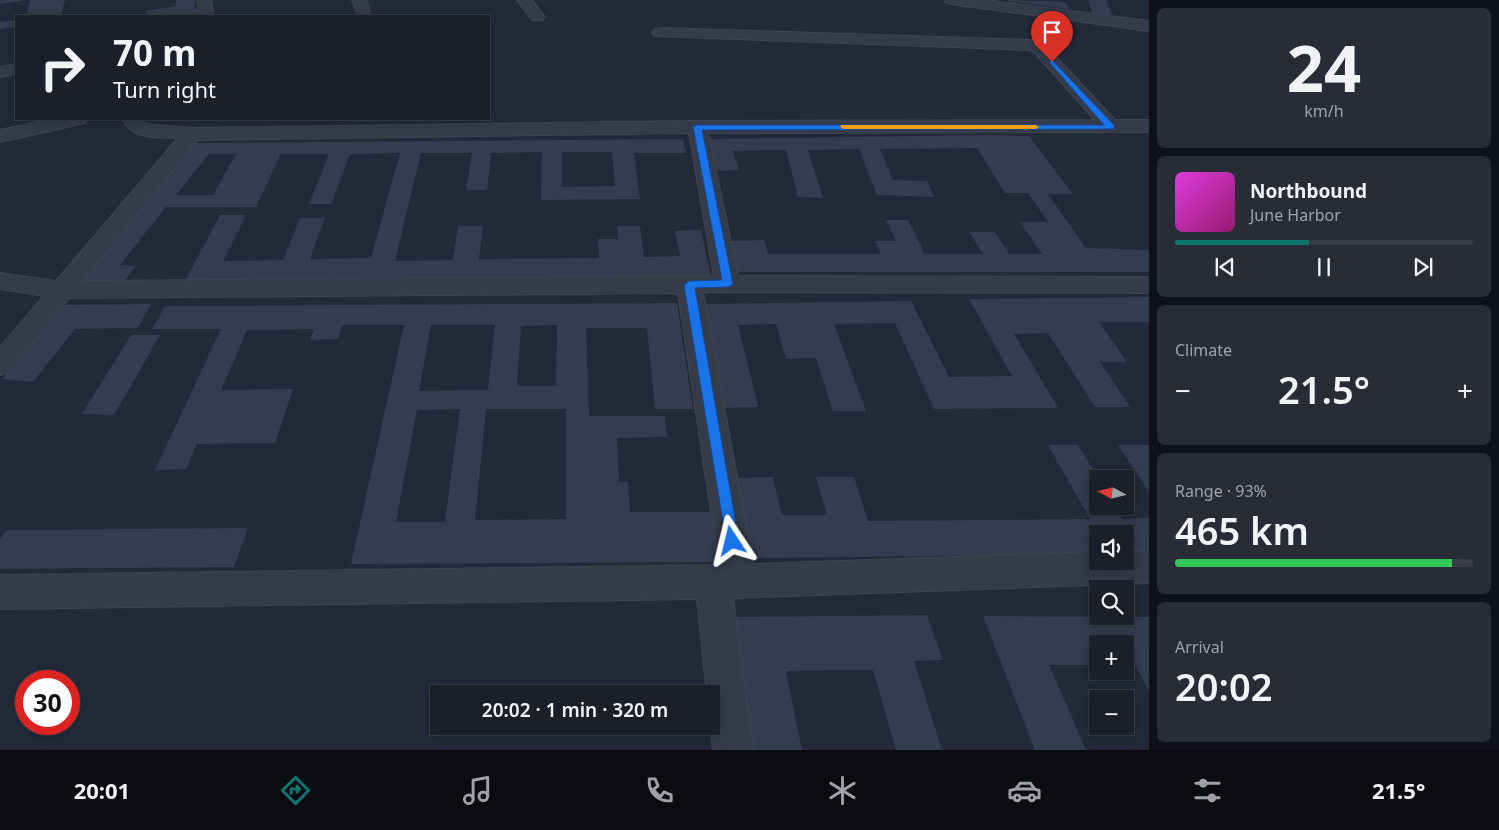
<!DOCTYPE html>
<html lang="en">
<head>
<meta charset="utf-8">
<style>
  :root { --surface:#1a1f2a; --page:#272c36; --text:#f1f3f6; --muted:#9fa2a8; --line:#383d47; --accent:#0f766e }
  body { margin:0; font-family:"Noto Sans",sans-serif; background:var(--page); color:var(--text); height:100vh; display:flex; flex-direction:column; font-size:19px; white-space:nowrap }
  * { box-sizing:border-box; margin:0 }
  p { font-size:16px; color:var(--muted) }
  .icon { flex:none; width:28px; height:28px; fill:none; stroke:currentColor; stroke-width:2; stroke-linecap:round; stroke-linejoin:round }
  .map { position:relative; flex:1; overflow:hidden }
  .drawer { display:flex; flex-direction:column; gap:8px; padding:8px; background:#0e1117; width:350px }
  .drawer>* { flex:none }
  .top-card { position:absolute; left:15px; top:15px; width:475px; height:105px; border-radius:0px; box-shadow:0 2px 12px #0003,0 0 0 1px var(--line); background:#1a1f2a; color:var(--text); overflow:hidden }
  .needle { width:32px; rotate:277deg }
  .tools { position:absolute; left:1089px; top:470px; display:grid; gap:10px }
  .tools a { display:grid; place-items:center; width:45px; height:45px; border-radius:0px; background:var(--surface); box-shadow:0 2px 12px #0003,0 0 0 1px var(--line); font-size:25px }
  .speed { position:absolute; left:15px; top:670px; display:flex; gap:10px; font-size:25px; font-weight:700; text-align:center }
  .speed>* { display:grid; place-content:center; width:65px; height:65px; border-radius:50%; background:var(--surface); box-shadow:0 2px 12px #0003,0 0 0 1px var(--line); line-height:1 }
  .speed .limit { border:8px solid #d22; background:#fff; color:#111 }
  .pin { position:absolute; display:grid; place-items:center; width:42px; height:42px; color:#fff; margin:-51px -21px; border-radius:50% 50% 50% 0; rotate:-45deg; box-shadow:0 0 5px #0007 }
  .pin .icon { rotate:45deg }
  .me { position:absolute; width:55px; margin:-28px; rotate:350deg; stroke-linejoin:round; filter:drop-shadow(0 0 4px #0008) }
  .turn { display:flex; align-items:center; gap:18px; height:105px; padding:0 15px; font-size:22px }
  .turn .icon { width:65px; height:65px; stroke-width:2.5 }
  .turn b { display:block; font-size:35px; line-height:42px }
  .big { font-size:38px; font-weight:600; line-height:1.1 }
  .drawer .widget { flex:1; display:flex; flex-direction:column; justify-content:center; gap:8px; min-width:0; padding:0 18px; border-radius:8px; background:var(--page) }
  .drawer .dial { align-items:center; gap:0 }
  .dial b { font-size:65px; line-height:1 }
  .song { display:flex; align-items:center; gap:15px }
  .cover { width:60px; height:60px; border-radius:8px; background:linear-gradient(135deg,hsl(300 70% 55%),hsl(320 70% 35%)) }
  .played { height:5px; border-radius:2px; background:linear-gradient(90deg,var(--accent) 45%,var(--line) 45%) }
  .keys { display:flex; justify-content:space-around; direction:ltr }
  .heat { display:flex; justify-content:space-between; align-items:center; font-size:28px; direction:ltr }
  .charge { height:8px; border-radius:4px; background:linear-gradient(90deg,#34c759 93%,var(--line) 0) }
  .trip { position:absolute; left:430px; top:685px; width:290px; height:50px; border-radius:0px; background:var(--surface); box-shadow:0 2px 12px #0003,0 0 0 1px var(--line); font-weight:600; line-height:50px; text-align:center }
  .menu { display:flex; height:80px; justify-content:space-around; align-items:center; background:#0a0c11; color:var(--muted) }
  .menu .icon { width:35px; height:35px }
  .menu .on { color:var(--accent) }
  .menu b { font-size:22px; color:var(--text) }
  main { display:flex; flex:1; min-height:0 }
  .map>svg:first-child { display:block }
</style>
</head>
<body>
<main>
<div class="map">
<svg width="1149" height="750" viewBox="0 0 1149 750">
  <rect width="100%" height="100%" fill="#222938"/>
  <path fill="#343c4f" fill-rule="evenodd" d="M0,0H22L23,1L0,4Z
    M30,0H65L61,16H26Z
    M176,0H195V9L199,8V14L182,16H159V14L146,16V11L176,6Z
    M1008,0L1066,2L1068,9L1008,1Z
    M1088,0H1106L1112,15L1092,13Z
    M16,20V27L0,29V22Z
    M989,135L1029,136L1073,194H1048L1086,248L1149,250V272H735L728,241L764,240L768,254H881L875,241H896L886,220H908L925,254H983L969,232H995L1009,254H1042L1020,222H1048L1028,193H1005L977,148L880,149L893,180L927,181L934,197L877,195L859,149L808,150L823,198L798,197L786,150L733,151L739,170L717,171L708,139Z
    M683,139L686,153H634L640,199L541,200L542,152L491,153L487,190H466L472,153H421L395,261L453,260L458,226H483L479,259L599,258L598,239H618L617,226H640L644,257L680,256L675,231L701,230L711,276L185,281L220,215H246L223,261L283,260L300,218H325L310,259L371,258L400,153L350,154L331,204H309L329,154H281L256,207H166L120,265L136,266L122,284L79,281L194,143ZM562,152H612L615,186L562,187ZM209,154H236L213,195H176Z
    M1149,297V322H1099L1127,362H1100L1130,407H1095L1048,333L1014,334L1058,408L934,409L895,323L834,324L866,411H833L816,358L786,359L776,324L738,325L758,407L724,408L702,304L911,301L949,377L1012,376L969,299Z
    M677,303L693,409H655L647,328H586L589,416H665L667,437L617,438L619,482H628L630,512H710L718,562L351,564L404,325H342L338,339L310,340L314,329L247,330L221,390L293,389L275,443L197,444L186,469L155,470L221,329H152L165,306ZM431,325H495L488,390L419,391ZM557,325L556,386H517L521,326ZM460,409L445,522H396L417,410ZM486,409H566V519L475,520Z
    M151,304L138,328L75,329L33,382L2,379L63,305Z
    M131,335H160L114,415L82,414Z
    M1048,445H1078L1099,479L1098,506H1115L1122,519L1149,518V554H1125V534H1098V554L752,558L736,478L773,477L782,515H827L816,477H854L868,521L1090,519Z
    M1118,445H1149V492Z
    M248,528L234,567L0,569V540L6,530Z
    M927,615L943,660L914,661L942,750H896L873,670L786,671L802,750H749L728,617Z
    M983,616L1149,617V691L1136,666H1125V644H1098V665H1049L1086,750H1035Z"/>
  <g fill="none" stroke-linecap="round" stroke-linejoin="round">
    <g stroke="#3f4452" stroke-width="2">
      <path id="minor" d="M197,0H211L214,16H200Z
        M352,0H366L372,16H358Z
        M517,0H532L545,17L542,20H532Z
        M944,0H985L1149,21V31L951,4L946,3Z
        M660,28L1032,40L1046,46L1115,120H1149V132L708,133L738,276L1149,277V293L703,292L753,564L1098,552V561H1125V552L1149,551V583L733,598L753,750H713L710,726L711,694H707L697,599L0,609V575L719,565L678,293L69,298L10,372L0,375V347L44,296L0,289V273L56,281L178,138C159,137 130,140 123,119H141L145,124L192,128L697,121L1095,120L1034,52L1029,50L654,36L652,33L654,30ZM689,133L714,276L83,281L197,140Z
        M16,64V74L0,77V67Z
        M53,119H87L85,123L0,142V130Z"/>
    </g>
    <use href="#minor" fill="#363b49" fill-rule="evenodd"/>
  </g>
  <path fill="#1a73e8" stroke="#114b97" d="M1052,60L1114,125V129L702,130L733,284L728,287L695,288L739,541L737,546L732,547L727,546L684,285L689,281L722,280L693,127L697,125H1104L1050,63L1049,62Z"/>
  <path fill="#f59e0b" d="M841,125H1036L1039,127L1036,129H844L840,127Z"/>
</svg>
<div class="tools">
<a><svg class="needle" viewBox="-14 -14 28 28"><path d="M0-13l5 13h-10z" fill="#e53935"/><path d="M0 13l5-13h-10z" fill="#9fa2a8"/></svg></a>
<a><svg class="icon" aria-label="sound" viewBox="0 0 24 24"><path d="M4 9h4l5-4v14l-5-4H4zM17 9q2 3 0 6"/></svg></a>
<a><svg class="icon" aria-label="search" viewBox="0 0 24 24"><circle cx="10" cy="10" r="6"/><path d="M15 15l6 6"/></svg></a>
<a>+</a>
<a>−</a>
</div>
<div class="speed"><div class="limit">30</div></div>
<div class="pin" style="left:1052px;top:62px;background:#d93025"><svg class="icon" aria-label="arrive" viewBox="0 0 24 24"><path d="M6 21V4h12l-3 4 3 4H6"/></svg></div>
<svg class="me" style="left:732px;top:541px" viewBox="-20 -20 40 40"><path d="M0-17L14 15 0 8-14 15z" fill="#1a73e8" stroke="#fff" stroke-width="4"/></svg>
<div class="trip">20:02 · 1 min · 320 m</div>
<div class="top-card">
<div class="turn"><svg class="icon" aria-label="right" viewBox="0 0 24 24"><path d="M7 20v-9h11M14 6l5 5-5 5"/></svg><div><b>70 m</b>Turn right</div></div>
</div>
</div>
<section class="drawer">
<div class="widget dial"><b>24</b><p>km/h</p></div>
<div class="widget">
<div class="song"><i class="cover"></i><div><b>Northbound</b><p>June Harbor</p></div></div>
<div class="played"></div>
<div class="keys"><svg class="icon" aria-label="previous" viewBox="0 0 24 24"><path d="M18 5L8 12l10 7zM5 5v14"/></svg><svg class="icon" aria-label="pause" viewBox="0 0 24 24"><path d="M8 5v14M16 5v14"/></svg><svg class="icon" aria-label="next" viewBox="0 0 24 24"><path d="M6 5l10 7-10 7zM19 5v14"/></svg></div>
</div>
<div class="widget"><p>Climate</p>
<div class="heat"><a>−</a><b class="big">21.5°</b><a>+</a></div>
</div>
<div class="widget"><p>Range · 93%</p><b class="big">465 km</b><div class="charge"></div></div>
<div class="widget"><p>Arrival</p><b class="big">20:02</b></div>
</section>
</main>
<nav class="menu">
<b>20:01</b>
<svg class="icon on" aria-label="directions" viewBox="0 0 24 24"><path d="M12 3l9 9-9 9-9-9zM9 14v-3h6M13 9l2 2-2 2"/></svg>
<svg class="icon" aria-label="music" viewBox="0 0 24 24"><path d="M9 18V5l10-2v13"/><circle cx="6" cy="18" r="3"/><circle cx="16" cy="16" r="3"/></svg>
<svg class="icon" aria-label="phone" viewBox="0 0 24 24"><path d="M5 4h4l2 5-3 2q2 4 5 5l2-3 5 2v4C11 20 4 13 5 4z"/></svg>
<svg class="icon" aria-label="climate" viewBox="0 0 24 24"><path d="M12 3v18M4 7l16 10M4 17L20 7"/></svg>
<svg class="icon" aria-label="car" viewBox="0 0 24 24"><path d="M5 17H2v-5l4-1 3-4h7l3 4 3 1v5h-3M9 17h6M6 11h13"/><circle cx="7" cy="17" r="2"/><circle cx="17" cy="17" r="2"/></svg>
<svg class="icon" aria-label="filters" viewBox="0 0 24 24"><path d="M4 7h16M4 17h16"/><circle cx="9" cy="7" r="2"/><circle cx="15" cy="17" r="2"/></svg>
<b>21.5°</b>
</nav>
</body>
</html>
